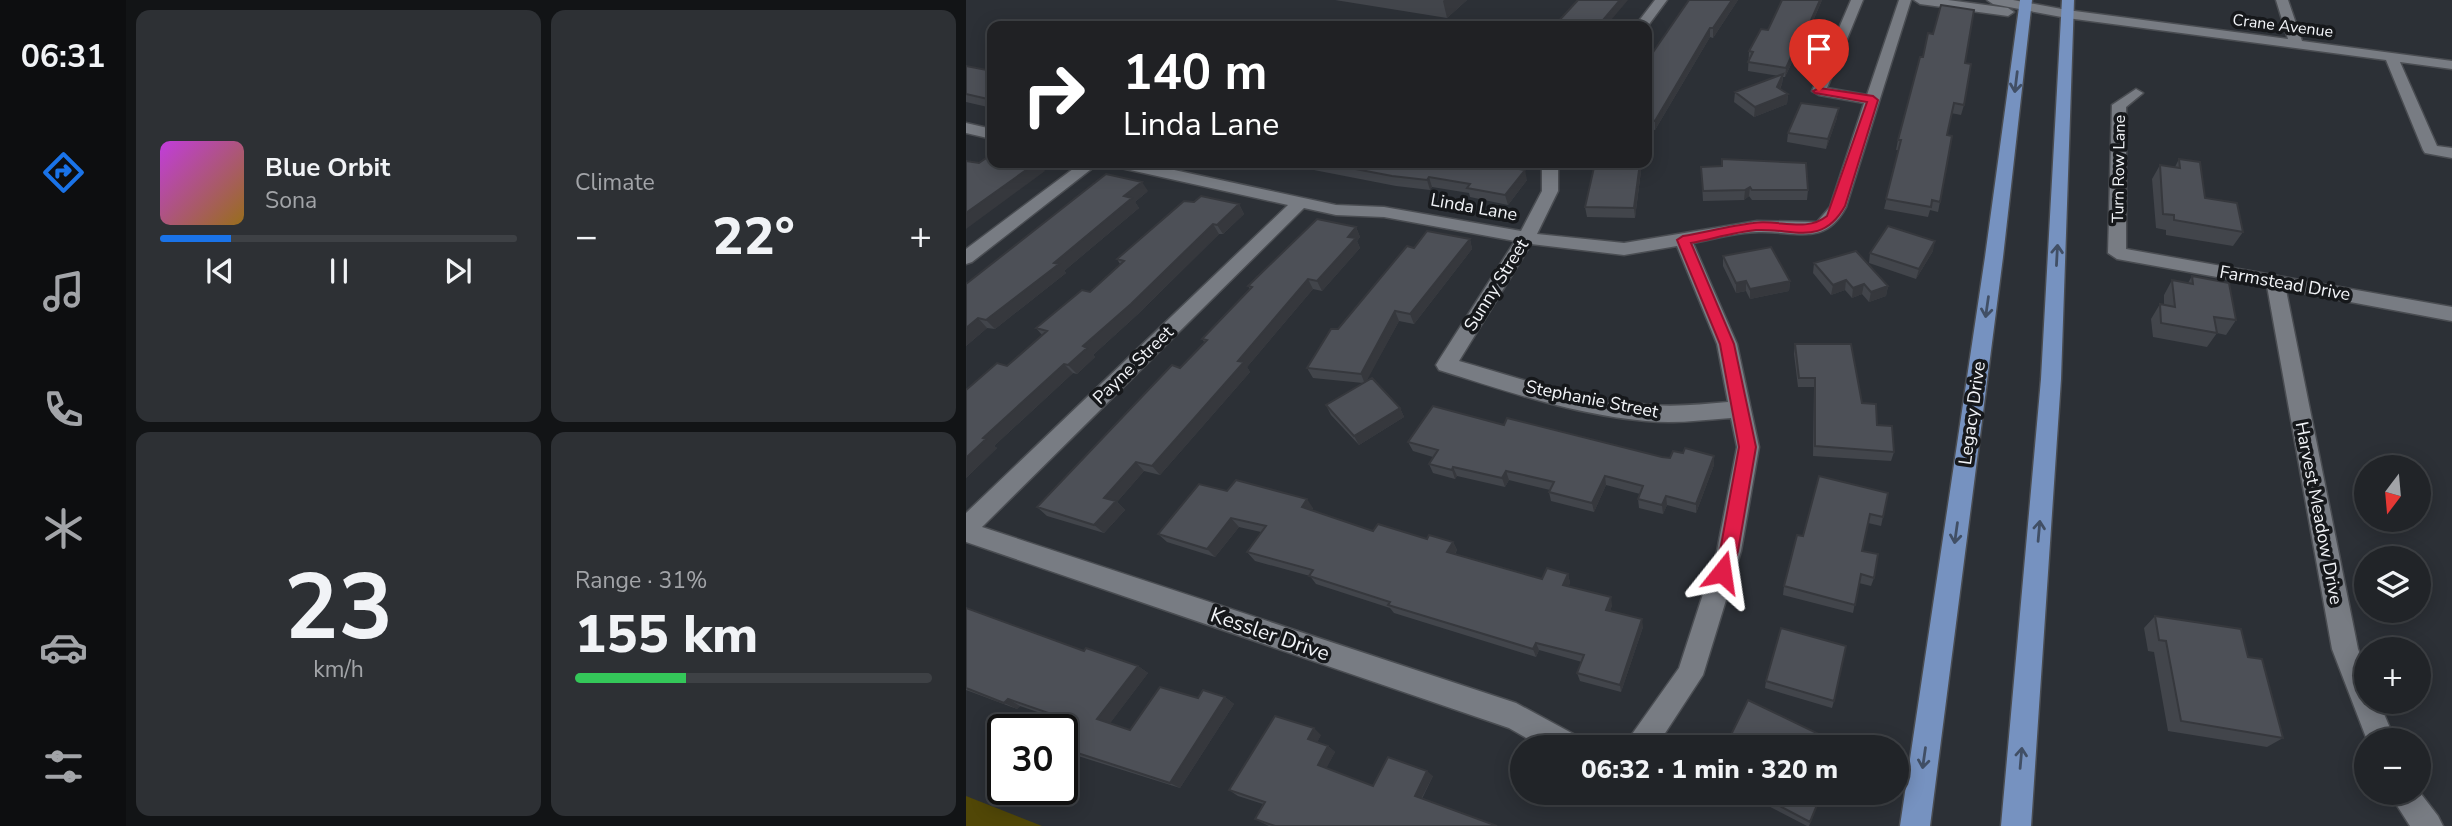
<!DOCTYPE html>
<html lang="en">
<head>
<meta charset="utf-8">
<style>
  :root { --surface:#212428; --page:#2d3034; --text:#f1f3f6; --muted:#a2a4a8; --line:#3e4145; --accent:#1a73e8 }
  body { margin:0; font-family:"Nunito Sans",sans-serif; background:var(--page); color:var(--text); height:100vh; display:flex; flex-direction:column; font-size:26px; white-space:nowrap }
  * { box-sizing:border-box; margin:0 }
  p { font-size:23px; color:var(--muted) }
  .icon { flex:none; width:38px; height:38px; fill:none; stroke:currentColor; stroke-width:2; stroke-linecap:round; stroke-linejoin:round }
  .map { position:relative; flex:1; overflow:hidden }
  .panel { display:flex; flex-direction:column; gap:10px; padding:10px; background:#121416; width:840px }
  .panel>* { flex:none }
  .guide { position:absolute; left:21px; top:21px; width:665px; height:147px; border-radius:14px; box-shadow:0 4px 18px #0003,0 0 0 2px var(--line); background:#202124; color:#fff; overflow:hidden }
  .needle { width:46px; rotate:196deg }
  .tools { position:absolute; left:1388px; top:455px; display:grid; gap:14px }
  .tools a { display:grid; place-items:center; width:77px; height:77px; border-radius:50%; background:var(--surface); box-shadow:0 4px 18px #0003,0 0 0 2px var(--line); font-size:35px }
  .speed { position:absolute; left:21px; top:714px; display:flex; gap:14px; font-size:35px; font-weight:700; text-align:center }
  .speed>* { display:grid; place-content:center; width:91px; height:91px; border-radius:50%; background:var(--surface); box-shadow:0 4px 18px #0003,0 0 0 2px var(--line); line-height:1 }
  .speed .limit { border:4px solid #111; border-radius:10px; background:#fff; color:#111 }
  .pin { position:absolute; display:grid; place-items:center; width:60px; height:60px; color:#fff; margin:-72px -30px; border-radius:50% 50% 50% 0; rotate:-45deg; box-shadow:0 0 7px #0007 }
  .pin .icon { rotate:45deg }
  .me { position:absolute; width:77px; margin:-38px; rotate:15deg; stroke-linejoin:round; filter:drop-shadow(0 0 5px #0008) }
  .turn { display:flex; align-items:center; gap:24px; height:147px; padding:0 21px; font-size:32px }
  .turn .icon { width:91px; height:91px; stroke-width:2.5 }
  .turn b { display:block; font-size:49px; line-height:60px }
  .big { font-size:52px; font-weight:800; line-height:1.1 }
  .panel .tile { flex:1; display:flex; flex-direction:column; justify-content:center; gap:10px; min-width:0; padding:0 24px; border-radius:14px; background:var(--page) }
  .panel .dial { align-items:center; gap:0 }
  .dial b { font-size:91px; line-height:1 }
  .song { display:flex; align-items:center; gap:21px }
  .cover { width:84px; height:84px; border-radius:10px; background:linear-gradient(135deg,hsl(290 70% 55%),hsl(40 70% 35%)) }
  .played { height:7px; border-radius:4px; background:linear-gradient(90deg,var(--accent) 20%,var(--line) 20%) }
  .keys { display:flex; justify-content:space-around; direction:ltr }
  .heat { display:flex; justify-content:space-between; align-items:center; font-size:38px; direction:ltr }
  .charge { height:10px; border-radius:5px; background:linear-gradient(90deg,#34c759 31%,var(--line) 0) }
  .panel .tiles { flex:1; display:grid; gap:10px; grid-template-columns:repeat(2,1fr) }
  .trip { position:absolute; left:544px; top:735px; width:399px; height:70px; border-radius:35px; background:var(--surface); box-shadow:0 4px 18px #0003,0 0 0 2px var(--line); font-weight:800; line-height:70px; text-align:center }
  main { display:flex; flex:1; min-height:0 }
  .tab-bar { display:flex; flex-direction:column; width:126px; justify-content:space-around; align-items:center; background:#0d0e10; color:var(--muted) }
  .tab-bar .icon { width:49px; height:49px }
  .tab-bar .on { color:var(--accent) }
  .tab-bar b { font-size:32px; color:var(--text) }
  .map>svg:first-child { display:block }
</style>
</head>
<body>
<main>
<nav class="tab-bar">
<b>06:31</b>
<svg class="icon on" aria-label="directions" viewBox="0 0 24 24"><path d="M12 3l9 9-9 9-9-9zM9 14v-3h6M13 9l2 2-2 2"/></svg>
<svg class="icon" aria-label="music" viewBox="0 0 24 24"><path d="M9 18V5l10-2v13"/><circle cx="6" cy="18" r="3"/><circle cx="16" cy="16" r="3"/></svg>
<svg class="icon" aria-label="phone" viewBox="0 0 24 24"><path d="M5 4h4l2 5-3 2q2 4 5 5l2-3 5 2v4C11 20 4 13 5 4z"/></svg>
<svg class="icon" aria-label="climate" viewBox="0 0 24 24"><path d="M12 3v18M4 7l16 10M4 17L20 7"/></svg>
<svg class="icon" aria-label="car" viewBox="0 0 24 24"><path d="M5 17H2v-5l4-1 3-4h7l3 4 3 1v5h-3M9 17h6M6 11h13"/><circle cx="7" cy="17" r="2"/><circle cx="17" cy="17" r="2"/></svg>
<svg class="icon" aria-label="filters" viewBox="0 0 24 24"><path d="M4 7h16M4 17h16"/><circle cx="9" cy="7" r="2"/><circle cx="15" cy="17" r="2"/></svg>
</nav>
<section class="panel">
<div class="tiles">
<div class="tile">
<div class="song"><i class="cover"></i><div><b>Blue Orbit</b><p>Sona</p></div></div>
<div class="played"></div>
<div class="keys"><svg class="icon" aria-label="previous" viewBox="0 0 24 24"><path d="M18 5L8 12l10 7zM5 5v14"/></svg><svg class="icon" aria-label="pause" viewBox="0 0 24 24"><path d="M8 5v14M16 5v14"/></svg><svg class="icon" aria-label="next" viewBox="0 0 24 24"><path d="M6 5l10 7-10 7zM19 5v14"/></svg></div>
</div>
<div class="tile"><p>Climate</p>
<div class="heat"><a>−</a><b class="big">22°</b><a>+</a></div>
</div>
<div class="tile dial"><b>23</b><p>km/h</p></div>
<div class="tile"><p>Range · 31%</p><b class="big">155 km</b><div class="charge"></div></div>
</div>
</section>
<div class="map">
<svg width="1486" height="826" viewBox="0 0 1486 826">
  <rect width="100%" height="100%" fill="#2c3036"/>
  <path fill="#514707" d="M0,796L76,826H0Z"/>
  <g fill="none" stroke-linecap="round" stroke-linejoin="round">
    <g stroke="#4a4d52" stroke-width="3">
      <path id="minor" d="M689,0H701L681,27L669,26Z
        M885,0H897L861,88L901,95L933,0H945L880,207C859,247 830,231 793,232C771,232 748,239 727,243L771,344L793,447L775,551L737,675L690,747H660L664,737L713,668L751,551L771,447L765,418C737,420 709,424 680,421C609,415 540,391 473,370L470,365L473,360L549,241L418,217L370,215L338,208L16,527L550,703L613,737L617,747H576L543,728L0,542V513L322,205L155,168L147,163H176L370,205L418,207L555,231L576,191V163H592V191L571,234L658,243L791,221L851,222L864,207L898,103L853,95L846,91ZM565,244L658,255L711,246L751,344L762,402C737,404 712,407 687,405C620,402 556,379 493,361Z
        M948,0H982L1042,8L1048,12L1042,16L954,4Z
        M1021,0H1047L1101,10L1322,39L1310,0H1322L1336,41L1486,61V69L1434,62L1471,146L1486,148V158L1459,153L1457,150L1420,60L1101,18L1027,4Z
        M1170,89L1177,93L1160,107V249L1486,307V321L1320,290L1392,649L1400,669V702H1413L1429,740H1401L1366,649L1301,286L1151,259L1142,253L1146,105Z
        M0,123L26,129V139L0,133Z
        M115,163H133L6,262L0,264V249Z
        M1452,790L1472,816L1477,826H1444L1423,793H1452Z"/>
    </g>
    <g stroke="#4a4d52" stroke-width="3">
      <path id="major" d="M1054,0H1066L1037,257L964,826H934L1019,257Z
        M1096,0H1108L1095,379L1065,826H1035L1075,379Z"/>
    </g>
    <use href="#minor" fill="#787c83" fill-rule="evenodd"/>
    <use href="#major" fill="#7692c0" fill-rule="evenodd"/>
  </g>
  <path fill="#42454b" d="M369,0H501L481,18Z
    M723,0H772L747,38L744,37L689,130L681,129V132V61Z
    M856,0L844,28V36L836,54H830L819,77H817L816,84L814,89L822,94L821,104L788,117L768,102L769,92L813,76L782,71L783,51L802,30Z
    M967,34L999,63L998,105L995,115L985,113L981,135L974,202L972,212L964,210L962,217L918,209L933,150H930L932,140L957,57Z
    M0,66L26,71V108L0,102Z
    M871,118L860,149L821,142L822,133Z
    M1213,159L1239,198L1277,232L1267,246L1200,235V230L1190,228L1186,179L1194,165L1209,167Z
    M312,163H542V167L561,180L542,205L504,197L503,193L466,187L464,190L430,186Z
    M629,163H676L669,218L621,217L619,207Z
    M735,167L842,190L841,200H786L783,196L778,200L737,201Z
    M182,191L169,202L173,208L98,271L100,273L29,329L21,328L0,346V284Z
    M228,202L273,204L278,214L257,234H253L172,314L127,355L129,357L111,374L107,373L28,446L31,448L0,478L41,366L76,335L70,328L124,292L154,264L151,259Z
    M390,227L394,237L391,241L394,248L356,291L347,289L281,367L284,372L194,475L178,471L151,502L159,510L138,533L81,516L71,507L239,343L236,339L284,289L282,286Z
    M504,239L506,249L448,324L433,321L400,381L434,408L438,417L393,445L365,415L360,405L397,383L347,378L341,368L372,329L448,248Z
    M967,251L950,279L903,263L904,253Z
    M757,256L824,281L823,291L784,299L780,291L770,293L757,266Z
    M848,263L922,286L920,296L903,302L896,294L886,298L879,290L865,295L847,273Z
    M1226,276L1270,320L1260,335L1251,333L1241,347L1187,337L1185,319L1194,304L1198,305V295L1206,280L1222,283Z
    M829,344L896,403L928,452L925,461L847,456L848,387H832L828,354Z
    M538,425L696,457L704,458L717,453L748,456V465L730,513L701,505L697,514L673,508L672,499L674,494L640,485L628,512L585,501L583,492L584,490L543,480L539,487L491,476L489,479L467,473L463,464L467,457L447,451L442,442Z
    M853,476L917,517L915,526L902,523L896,551L908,578L905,586L893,583L887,613L817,595L818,586L837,536Z
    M261,491L347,508L346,510L407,531L487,542L491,550L489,554L576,579L602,574L604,583L602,587L646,605L644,611L677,627L655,692L614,681L611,673L616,662L573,650L570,657L428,613L424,608L350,584L344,576L289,561L281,552L295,532L273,527L249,557L201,542L192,534Z
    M0,608L118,651L172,666L182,673L144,723L164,730L232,698L259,697L268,704L214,788L96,751L95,720L54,706L51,709L0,690Z
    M1189,616L1282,657L1317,738L1301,747L1202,731L1188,652L1182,651L1178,628Z
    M800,681L868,701L866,708L799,688Z
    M355,735L351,742L362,746L369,752L360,768L407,786L467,776L456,799L531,826H303L289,819L297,804L272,796L263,790Z
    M777,793H856L843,826H841Z"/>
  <path fill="#36383d" d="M478,0H501L481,18L477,1Z
    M654,0H662L640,26H632Z
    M766,0H772L747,38V28Z
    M854,0H856L844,28V36L836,54V45L842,27Z
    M744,28V37L689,130V121Z
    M831,44L830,54L819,77L820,68Z
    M817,74L816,84L810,96L811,87Z
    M822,94L821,104L788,117L789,107Z
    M873,108L871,118L860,149L862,139Z
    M70,163H73L79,171L0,229V213Z
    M674,163H676L669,218L668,208Z
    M559,170L561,180L542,205L539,195Z
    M463,177L466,187L464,190L461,180Z
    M176,182L182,191L169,202L173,208L98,271L100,273L29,329L20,320L88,263L158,196Z
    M784,187L783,196L778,200L779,190Z
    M273,204L278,214L257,234L251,225Z
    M247,224L253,234L172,314L127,355L129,357L111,374L102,365L117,346Z
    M390,227L394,237L391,241L394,248L356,291L351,281L382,237Z
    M504,239L506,249L448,324L444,314Z
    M969,241L967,251L950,279L953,269Z
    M342,279L347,289L281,367L284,372L194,475L186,466L272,361Z
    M880,280L879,290L865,295L867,285Z
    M780,281V291L770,293V283Z
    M824,281L823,291L784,299V289Z
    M898,284L896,294L886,298L887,288Z
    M922,286L920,296L903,302L905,292Z
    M429,311L433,321L399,384L395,374Z
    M12,318L21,328L0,346V328Z
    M98,364L107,373L28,446L31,448L0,478V458L17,438Z
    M434,408L438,417L393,445L388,436Z
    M748,456V465L730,513V504Z
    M170,462L178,471L151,502L159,510L138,533L128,525L138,498Z
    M487,467L491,476L489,479L486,470Z
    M540,471L543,480L539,487L536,478Z
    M639,476L640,485L628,512L626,503Z
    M700,496L701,505L697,514L696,505Z
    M341,499L347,508L342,516L336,507Z
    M265,518L273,527L249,557L241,549Z
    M487,542L491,550L485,560L481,552Z
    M602,574L604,583L599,593L597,585Z
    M645,597L646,605L642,618L640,610Z
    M676,619L677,627L655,692L654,685Z
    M570,643L573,650L570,657L567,649Z
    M172,666L182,673L142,726L131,719Z
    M259,697L268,704L214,788L204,783Z
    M42,699L54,706L51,709L38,703Z
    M348,728L355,735L349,746L342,739Z
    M362,746L369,752L359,771L352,765Z
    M461,771L467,776L454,801L449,796Z"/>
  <path fill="#4d5057" stroke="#36383d" stroke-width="2" d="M612,0H654L632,26H588Z
    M723,0H766L747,28H744L689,121L681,119V61Z
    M816,0H854L842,27H845L836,45L831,44L820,68L782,62L787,52L783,51L795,29L802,30Z
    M975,5L1008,10L999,63L1005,64L998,105L988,103L981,135L986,136L974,202L966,200L965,207L920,199L935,140H932L954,57H957L962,33L967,34Z
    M0,66L26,71V100L0,94Z
    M817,74L811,87L822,94L789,107L769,92Z
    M835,103L873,108L862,139L822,133Z
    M26,154V163H70L0,213V161L13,163Z
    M756,159L840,163L842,190H786L784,187L779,190L737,191L735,167L756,166Z
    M1213,159L1234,162L1239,198L1271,203L1277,232L1208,220V215L1197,214L1194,165L1214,168Z
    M358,163H538L536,166L559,170L539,195L501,188L504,184L463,177L461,180L426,176Z
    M629,163H674L668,208L619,207Z
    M140,174L176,182L158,196L166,198L88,263L93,264L20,320L12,318L0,328V284Z
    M235,196L273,204L251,225L247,224L165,304L117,346L121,348L102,365L98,364L17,438L20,439L0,458V390L31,363L41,366L81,331L70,328L116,290L124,292L158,261L151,259L218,201L228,202Z
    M351,219L390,227L382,237L390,238L351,281L342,279L272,361L278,362L186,466L170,462L138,498L150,501L128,525L71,507L206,365L214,368L241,340L236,339L286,287L282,286Z
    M922,226L969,241L953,269L904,253Z
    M461,231L504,239L444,314L429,311L395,374L341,368L365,329H372L441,246L448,248Z
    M805,247L824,281L784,289L780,281L770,283L757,256Z
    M890,251L922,286L905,292L898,284L887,288L880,280L867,285L848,263Z
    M1226,276L1263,283L1270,320L1248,317L1251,333L1195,323L1194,304L1209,307L1206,280L1227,284Z
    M829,344H885L896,403L910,404L911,425L926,426L928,452L849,446V378H833Z
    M406,378L434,408L388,436L360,405Z
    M467,406L538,425L541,418L696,457L704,458L707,451L717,453L719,448L748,456L730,504L700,496L696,505L672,499L677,486L639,476L626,503L583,492L588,482L540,471L536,478L487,467L486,470L463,464L472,450L442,442Z
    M853,476L922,493L917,517L904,514L896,551L912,554L908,578L895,574L889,605L818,586L831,535L837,536Z
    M270,480L341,499L336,507L407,531L412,524L461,539L463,535L487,542L481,552L576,579L581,568L602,574L597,585L645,597L640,610L676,619L654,685L611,673L618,655L570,643L567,649L422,605L424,602L343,576L347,570L281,552L300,526L265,518L241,549L192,534L233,484L261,491Z
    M0,608L118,651L120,648L172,666L131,719L164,730L194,687L232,698L237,690L259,697L204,783L96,748V730H88L97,718L42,699L38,703L0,688Z
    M1189,616L1275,629L1282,657L1296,659L1317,738L1215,721L1200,641L1193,640Z
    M815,628L880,646L868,701L800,681Z
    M782,700L861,738L858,747H759Z
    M309,716L348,728L342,739L362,746L352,765L407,786L422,757L461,771L449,796L531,826H309L289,819L299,802L263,790Z
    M789,793H856L844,822Z"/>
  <defs><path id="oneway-shaft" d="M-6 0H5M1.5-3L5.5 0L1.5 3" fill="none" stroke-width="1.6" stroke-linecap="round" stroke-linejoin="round" transform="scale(1.75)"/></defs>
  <g stroke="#414f65">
    <use href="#oneway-shaft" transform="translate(1050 82) rotate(97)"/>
    <use href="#oneway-shaft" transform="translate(1091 255) rotate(-87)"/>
    <use href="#oneway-shaft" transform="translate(1021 307) rotate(98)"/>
    <use href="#oneway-shaft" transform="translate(1073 531) rotate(-85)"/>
    <use href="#oneway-shaft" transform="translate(990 533) rotate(98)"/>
    <use href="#oneway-shaft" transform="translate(958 758) rotate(98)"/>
    <use href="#oneway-shaft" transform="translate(1055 758) rotate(-85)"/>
  </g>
  <path fill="#e11d48" stroke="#92132f" stroke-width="2" d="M853,88L907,96L912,100L879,206C856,247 828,228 790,230C769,232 746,239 725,243L768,344L790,447L772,551L763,578L756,580L750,578L747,572L754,551L773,447L754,344L711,240L717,236C740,232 764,226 787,223C812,219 840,233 861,216L901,102L849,93L847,91Z"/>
  <g text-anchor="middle" stroke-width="7" stroke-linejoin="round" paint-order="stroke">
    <g font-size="16" fill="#f2f4f8" stroke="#16181b">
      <text transform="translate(1317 25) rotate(7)" y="6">Crane Avenue</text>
      <text transform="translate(1152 169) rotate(-89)" y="6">Turn Row Lane</text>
    </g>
    <g font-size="18" fill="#f2f4f8" stroke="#16181b">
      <text transform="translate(508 207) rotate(10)" y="6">Linda Lane</text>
      <text transform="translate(1319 283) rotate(10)" y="6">Farmstead Drive</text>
      <text transform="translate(530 285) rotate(-58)" y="6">Sunny Street</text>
      <text transform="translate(167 365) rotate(-44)" y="6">Payne Street</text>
      <text transform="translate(626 399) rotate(11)" y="6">Stephanie Street</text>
      <text transform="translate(1006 413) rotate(-82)" y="6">Legacy Drive</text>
      <text transform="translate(1353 513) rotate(79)" y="6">Harvest Meadow Drive</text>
    </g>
    <g font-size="21" fill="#f2f4f8" stroke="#16181b">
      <text transform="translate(304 634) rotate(19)" y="7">Kessler Drive</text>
    </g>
  </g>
</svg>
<div class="tools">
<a><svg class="needle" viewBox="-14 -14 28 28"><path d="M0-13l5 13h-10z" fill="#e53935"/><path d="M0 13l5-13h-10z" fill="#a2a4a8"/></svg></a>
<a><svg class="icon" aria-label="layers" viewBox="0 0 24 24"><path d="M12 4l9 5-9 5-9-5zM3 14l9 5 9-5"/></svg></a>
<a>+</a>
<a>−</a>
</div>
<div class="speed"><div class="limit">30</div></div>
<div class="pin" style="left:853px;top:91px;background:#d93025"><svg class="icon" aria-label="arrive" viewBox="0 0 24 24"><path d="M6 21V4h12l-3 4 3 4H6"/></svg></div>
<svg class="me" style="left:756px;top:572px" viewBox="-20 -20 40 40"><path d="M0-17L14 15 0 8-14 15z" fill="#e11d48" stroke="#fff" stroke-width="4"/></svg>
<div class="trip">06:32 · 1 min · 320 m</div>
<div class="guide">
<div class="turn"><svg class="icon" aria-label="right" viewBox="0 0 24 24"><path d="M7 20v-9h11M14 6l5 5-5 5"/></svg><div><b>140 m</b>Linda Lane</div></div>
</div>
</div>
</main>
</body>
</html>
